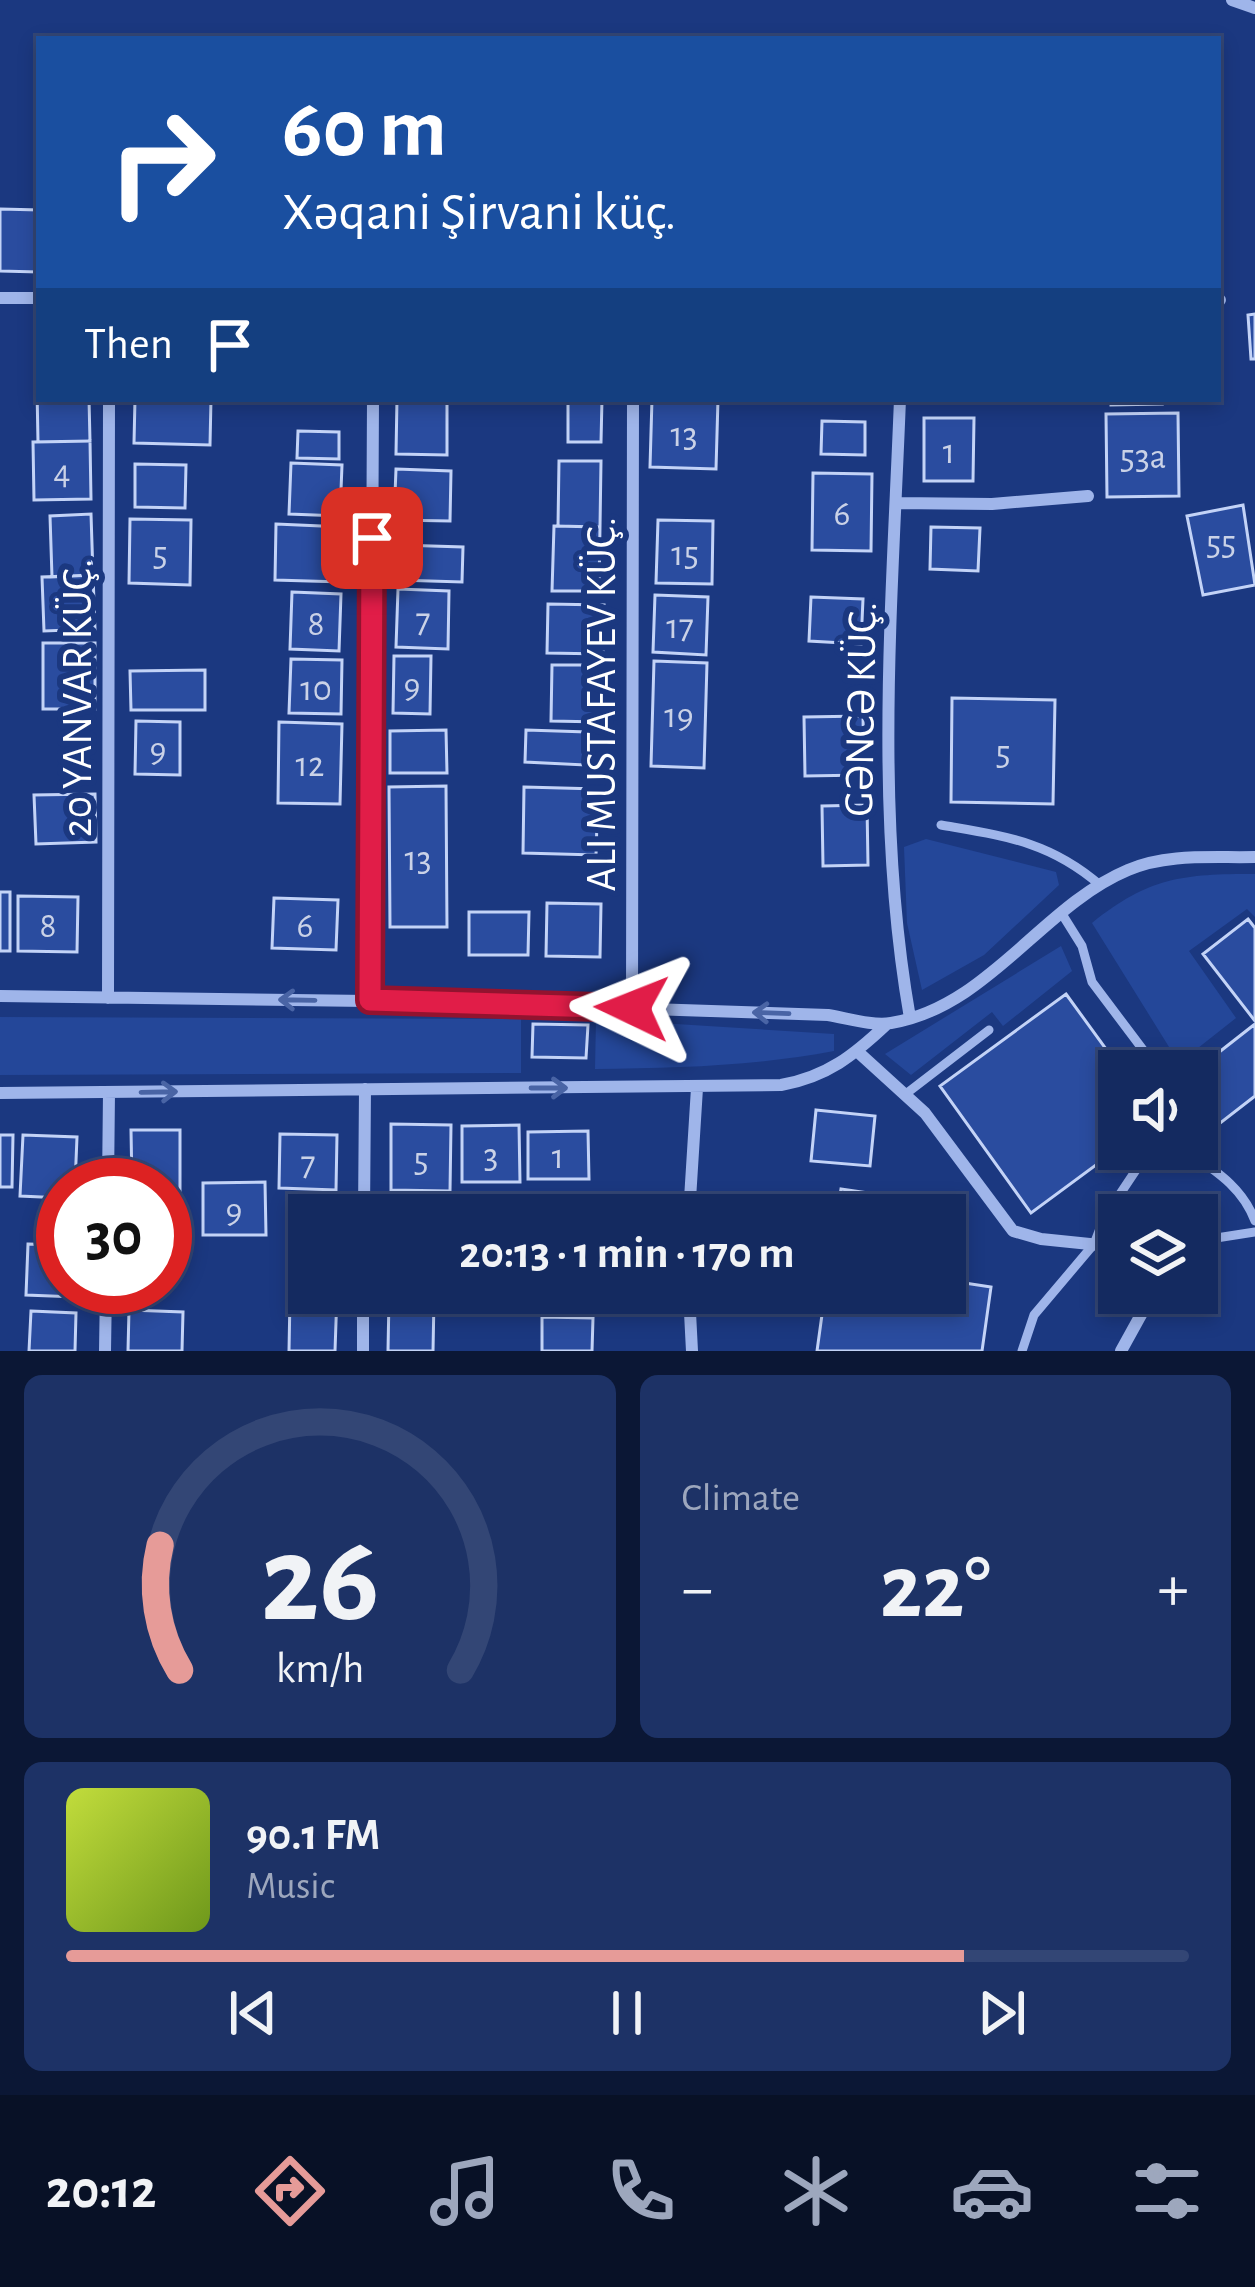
<!DOCTYPE html>
<html lang="en">
<head>
<meta charset="utf-8">
<style>
  :root { --surface:#142a60; --page:#1d3266; --text:#f1f3f6; --muted:#9da7bd; --line:#334675; --accent:#e69b98 }
  body { margin:0; font-family:"Alegreya Sans",sans-serif; background:var(--page); color:var(--text); height:100vh; display:flex; flex-direction:column; font-size:45px; white-space:nowrap }
  * { box-sizing:border-box; margin:0 }
  p { font-size:39px; color:var(--muted) }
  .icon { flex:none; width:66px; height:66px; fill:none; stroke:currentColor; stroke-width:2; stroke-linecap:round; stroke-linejoin:round }
  .map { position:relative; height:1351px; overflow:hidden }
  .details { display:flex; flex-direction:column; gap:24px; padding:24px; background:#0b1735; flex:1 }
  .details>* { flex:none }
  .guide { position:absolute; left:36px; top:36px; width:1185px; height:366px; border-radius:0px; box-shadow:0 6px 18px #0003,0 0 0 3px var(--line); background:#1a4fa0; color:#fff; overflow:hidden }
  .fabs { position:absolute; left:1098px; top:1050px; display:grid; gap:24px }
  .fabs a { display:grid; place-items:center; width:120px; height:120px; border-radius:0px; background:var(--surface); box-shadow:0 6px 18px #0003,0 0 0 3px var(--line); font-size:60px }
  .speed { position:absolute; left:36px; top:1158px; display:flex; gap:24px; font-size:60px; font-weight:700; text-align:center }
  .speed>* { display:grid; place-content:center; width:156px; height:156px; border-radius:50%; background:var(--surface); box-shadow:0 6px 18px #0003,0 0 0 3px var(--line); line-height:1 }
  .speed .limit { border:18px solid #d22; background:#fff; color:#111 }
  .pin { position:absolute; display:grid; place-items:center; width:102px; height:102px; color:#fff; margin:-51px; border-radius:24px; box-shadow:0 6px 18px #0006 }
  .me { position:absolute; width:132px; margin:-66px; rotate:272deg; stroke-linejoin:round; filter:drop-shadow(0 0 9px #0008) }
  .turn { display:flex; align-items:center; gap:42px; height:252px; padding:0 48px; font-size:54px }
  .turn .icon { width:156px; height:156px; stroke-width:2.5 }
  .turn b { display:block; font-size:84px; line-height:102px }
  .then { display:flex; align-items:center; height:114px; padding:0 48px; background:#0003; gap:24px; font-size:45px }
  .big { font-size:90px; font-weight:700; line-height:1.1 }
  .details .widget { flex:1; display:flex; flex-direction:column; justify-content:center; gap:18px; min-width:0; padding:0 42px; border-radius:18px; background:var(--page) }
  .details .dial { align-items:center; gap:0 }
  .dial svg { height:312px; overflow:visible; fill:none; stroke:var(--line); stroke-width:7; stroke-linecap:round; text-anchor:middle }
  .dial text { fill:var(--text); stroke:none }
  .song { display:flex; align-items:center; gap:36px }
  .cover { width:144px; height:144px; border-radius:18px; background:linear-gradient(135deg,hsl(70 70% 55%),hsl(80 70% 35%)) }
  .played { height:12px; border-radius:6px; background:linear-gradient(90deg,var(--accent) 80%,var(--line) 80%) }
  .keys { display:flex; justify-content:space-around; direction:ltr }
  .heat { display:flex; justify-content:space-between; align-items:center; font-size:66px; direction:ltr }
  .details .tiles { flex:1; display:grid; gap:24px; grid-template-columns:1fr 1fr }
  .widget:last-child { grid-column:span 2 }
  .trip { position:absolute; left:288px; top:1194px; width:678px; height:120px; border-radius:0px; background:var(--surface); box-shadow:0 6px 18px #0003,0 0 0 3px var(--line); font-weight:700; line-height:120px; text-align:center }
  .menu { display:flex; height:192px; justify-content:space-around; align-items:center; background:#081126; color:var(--muted) }
  .menu .icon { width:84px; height:84px }
  .menu .active { color:var(--accent) }
  .menu b { font-size:54px; color:var(--text) }
  .map>svg:first-child { display:block }
</style>
</head>
<body>
<div class="map">
<svg width="1255" height="1351" viewBox="0 0 1255 1351">
  <rect width="100%" height="100%" fill="#1b3880"/>
  <path fill="#244799" d="M926,839L1056,872L1059,885L984,955L922,990L907,923L904,847Z
    M1255,874V917L1247,909L1189,951L1236,1018L1179,1063L1092,923C1149,877 1183,874 1255,874Z
    M1061,946L1072,971L1003,1026L992,1012L911,1075L885,1054Z
    M0,1017L521,1019V1073L0,1075Z
    M596,1019L834,1034V1051C755,1066 676,1068 595,1069Z"/>
  <path fill="#2a4c9f" stroke="#c3d3f7" stroke-width="3" d="M0,209L39,210L38,272L0,271Z
    M1255,314V359H1251L1248,315Z
    M37,389L39,399H89L90,441L38,442Z
    M135,399H211L210,445L134,443Z
    M397,399H447V455L396,454Z
    M568,399H602L601,442H568Z
    M652,399H718L716,469L650,467Z
    M1111,399H1161L1162,404L1111,405Z
    M1178,413L1179,496L1107,497L1106,414Z
    M924,418H974L973,481H924Z
    M822,421L865,422V455L821,454Z
    M298,431L339,432V459L297,458Z
    M90,441L91,499L34,500L33,442Z
    M559,461H601L600,527L558,526Z
    M291,463L342,465L340,516L289,514Z
    M135,464L186,465L185,508L135,507Z
    M396,469L451,471L450,521L394,520Z
    M813,473L872,474L871,551L812,550Z
    M1243,505L1255,585L1203,595L1187,516Z
    M91,514L93,575L52,577L50,516Z
    M130,519L191,520L190,585L129,583Z
    M658,520L713,521L712,584L656,583Z
    M276,524L343,527L342,582L275,580Z
    M554,526L600,527L599,591H552Z
    M931,527L980,528L978,571L930,569Z
    M399,545L463,547L462,582L398,580Z
    M93,575L95,629L44,631L42,577Z
    M398,589L449,591L448,649L396,647Z
    M292,592L341,594L339,651L290,649Z
    M655,595L708,597L706,655L653,652Z
    M811,597L863,599L861,644L809,641Z
    M548,604L604,605L603,654L547,653Z
    M43,643H95V709H43Z
    M394,656H431L430,714L393,713Z
    M291,659L342,660L341,714L289,713Z
    M654,661L707,663L704,768L651,766Z
    M552,665H602L601,722L551,721Z
    M205,670V710H131L130,671Z
    M952,698L1055,700L1053,804L951,802Z
    M863,716L864,775L805,776L804,717Z
    M136,721L180,722V775L135,774Z
    M279,722L342,724L340,804L278,803Z
    M446,730L447,773H390V731Z
    M526,730L587,732L585,765L525,762Z
    M446,786L447,927H390L389,787Z
    M524,787L598,789L596,855L523,853Z
    M95,794L96,842L36,844L34,795Z
    M867,805L868,865L823,866L822,806Z
    M0,892H10V951H0Z
    M18,896L78,897L77,952L18,951Z
    M274,898L338,900L336,950L272,948Z
    M547,903L601,904L600,957L546,956Z
    M469,912H529L528,955H469Z
    M1248,919L1255,928V1021L1203,954Z
    M1066,994L1122,1071L1119,1148L1031,1213L940,1086Z
    M533,1024L588,1025L586,1058L532,1057Z
    M1255,1024V1096L1219,1124L1197,1095L1195,1071Z
    M816,1110L875,1116L870,1166L811,1161Z
    M391,1124L451,1125L450,1191L391,1190Z
    M519,1125L520,1182H462V1126Z
    M131,1130H180V1197H165V1185H132Z
    M588,1131L589,1179H528V1132Z
    M280,1134L337,1135L336,1190L279,1188Z
    M0,1135H13L12,1187H0Z
    M23,1135L77,1137L75,1185H63V1198L20,1196Z
    M265,1182L266,1235H203V1183Z
    M841,1189L923,1201L921,1215H837Z
    M727,1206L793,1213V1215H726Z
    M28,1244L63,1245V1287H76V1297L26,1295Z
    M291,1244H309V1293H337L335,1351H289Z
    M945,1280L991,1287L982,1351H817L825,1293H945Z
    M130,1287H163L162,1295H130Z
    M529,1293H593V1299L529,1298Z
    M389,1298L434,1299L433,1351H388Z
    M129,1310L183,1312L182,1351H128Z
    M31,1311L76,1313L75,1351H29Z
    M542,1317L593,1318L592,1351H542Z"/>
  <g fill="none" stroke-linecap="round" stroke-linejoin="round">
    <path stroke="#9fb5ea" stroke-width="9" d="M941,825C1004,836 1049,841 1100,885
      M1062,914L1082,946L1092,982L1159,1071
      M907,1093L989,1030
      M1184,1149C1214,1170 1242,1186 1255,1221
      M1197,1241L1255,1232
      M1022,1351L1034,1315L1094,1244L1104,1218L1140,1164L1164,1149"/>
    <path stroke="#9fb5ea" stroke-width="12" d="M1232,0L1255,8
      M0,298H39
      M1218,300H1220
      M900,399C892,605 874,814 910,1018
      M896,503L992,504L1088,496
      M0,996L444,1002L828,1015C847,1018 872,1026 891,1023C988,1007 1042,906 1128,870C1167,853 1213,858 1255,857
      M108,998L109,399
      M370,1001L373,399
      M632,1008L633,399
      M858,1052L925,1113L1013,1231L1041,1239L1119,1247
      M0,1093L781,1085C827,1077 854,1055 887,1024
      M108,1185L109,1092
      M364,1215L365,1089
      M689,1215L697,1088
      M689,1293L692,1351
      M599,1308L690,1310
      M105,1351L106,1287
      M363,1351V1293
      M1121,1351L1153,1293"/>
  </g>
  <defs><path id="oneway-shaft" d="M-6 0H5M1.5-3L5.5 0L1.5 3" fill="none" stroke-width="1.6" stroke-linecap="round" stroke-linejoin="round" transform="scale(3)"/></defs>
  <g stroke="#4964a5">
    <use href="#oneway-shaft" transform="translate(297 1000) rotate(-179)"/>
    <use href="#oneway-shaft" transform="translate(771 1013) rotate(-178)"/>
    <use href="#oneway-shaft" transform="translate(549 1088)"/>
    <use href="#oneway-shaft" transform="translate(159 1092) rotate(-1)"/>
  </g>
  <g fill="none" stroke-linecap="round" stroke-linejoin="round">
    <g stroke="#92132f" stroke-width="30">
      <path id="route" d="M372,538L370,1000L632,1008"/>
    </g>
    <use href="#route" stroke="#e11d48" stroke-width="21"/>
  </g>
  <g text-anchor="middle" stroke-width="12" stroke-linejoin="round" paint-order="stroke">
    <g font-size="36" fill="#cad2e7">
      <text x="684" y="446">13</text>
      <text x="949" y="463">1</text>
      <text x="1143" y="468">53а</text>
      <text x="62" y="484">4</text>
      <text x="842" y="525">6</text>
      <text x="1221" y="554">55</text>
      <text x="160" y="565">5</text>
      <text x="685" y="565">15</text>
      <text x="423" y="632">7</text>
      <text x="316" y="635">8</text>
      <text x="680" y="638">17</text>
      <text x="412" y="697">9</text>
      <text x="316" y="700">10</text>
      <text x="679" y="727">19</text>
      <text x="158" y="761">9</text>
      <text x="1003" y="764">5</text>
      <text x="310" y="776">12</text>
      <text x="418" y="870">13</text>
      <text x="48" y="937">8</text>
      <text x="305" y="937">6</text>
      <text x="491" y="1167">3</text>
      <text x="558" y="1168">1</text>
      <text x="421" y="1171">5</text>
      <text x="308" y="1175">7</text>
      <text x="234" y="1222">9</text>
    </g>
    <g font-size="42" fill="#fff" stroke="#1b3880">
      <text transform="translate(76 698) rotate(-90)" y="15">20 YANVAR KÜÇ.</text>
      <text transform="translate(600 704) rotate(-90)" y="15">ALI MUSTAFAYEV KÜÇ.</text>
      <text transform="translate(859 709) rotate(-89)" y="15">GƏNCƏ KÜÇ.</text>
    </g>
  </g>
</svg>
<div class="fabs">
<a><svg class="icon" aria-label="sound" viewBox="0 0 24 24"><path d="M4 9h4l5-4v14l-5-4H4zM17 9q2 3 0 6"/></svg></a>
<a><svg class="icon" aria-label="layers" viewBox="0 0 24 24"><path d="M12 4l9 5-9 5-9-5zM3 14l9 5 9-5"/></svg></a>
</div>
<div class="speed"><div class="limit">30</div></div>
<div class="pin" style="left:372px;top:538px;background:#d93025"><svg class="icon" aria-label="arrive" viewBox="0 0 24 24"><path d="M6 21V4h12l-3 4 3 4H6"/></svg></div>
<svg class="me" style="left:632px;top:1008px" viewBox="-20 -20 40 40"><path d="M0-17L14 15 0 8-14 15z" fill="#e11d48" stroke="#fff" stroke-width="4"/></svg>
<div class="trip">20:13 · 1 min · 170 m</div>
<div class="guide">
<div class="turn"><svg class="icon" aria-label="right" viewBox="0 0 24 24"><path d="M7 20v-9h11M14 6l5 5-5 5"/></svg><div><b>60 m</b>Xəqani Şirvani küç.</div></div>
<div class="then">Then<svg class="icon" aria-label="arrive" viewBox="0 0 24 24"><path d="M6 21V4h12l-3 4 3 4H6"/></svg></div>
</div>
</div>
<section class="details">
<div class="tiles">
<div class="widget dial"><svg viewBox="0 0 100 80">
<path d="M14 69A42 42 0 1 1 86 69"/>
<path d="M14 69A42 42 0 0 1 9 37" stroke="#e69b98"/>
<text x="50" y="56" font-size="32" font-weight="700">26</text>
<text x="50" y="72" font-size="11">km/h</text>
</svg></div>
<div class="widget"><p>Climate</p>
<div class="heat"><a>−</a><b class="big">22°</b><a>+</a></div>
</div>
<div class="widget">
<div class="song"><i class="cover"></i><div><b>90.1 FM</b><p>Music</p></div></div>
<div class="played"></div>
<div class="keys"><svg class="icon" aria-label="previous" viewBox="0 0 24 24"><path d="M18 5L8 12l10 7zM5 5v14"/></svg><svg class="icon" aria-label="pause" viewBox="0 0 24 24"><path d="M8 5v14M16 5v14"/></svg><svg class="icon" aria-label="next" viewBox="0 0 24 24"><path d="M6 5l10 7-10 7zM19 5v14"/></svg></div>
</div>
</div>
</section>
<nav class="menu">
<b>20:12</b>
<svg class="icon active" aria-label="directions" viewBox="0 0 24 24"><path d="M12 3l9 9-9 9-9-9zM9 14v-3h6M13 9l2 2-2 2"/></svg>
<svg class="icon" aria-label="music" viewBox="0 0 24 24"><path d="M9 18V5l10-2v13"/><circle cx="6" cy="18" r="3"/><circle cx="16" cy="16" r="3"/></svg>
<svg class="icon" aria-label="phone" viewBox="0 0 24 24"><path d="M5 4h4l2 5-3 2q2 4 5 5l2-3 5 2v4C11 20 4 13 5 4z"/></svg>
<svg class="icon" aria-label="climate" viewBox="0 0 24 24"><path d="M12 3v18M4 7l16 10M4 17L20 7"/></svg>
<svg class="icon" aria-label="car" viewBox="0 0 24 24"><path d="M5 17H2v-5l4-1 3-4h7l3 4 3 1v5h-3M9 17h6M6 11h13"/><circle cx="7" cy="17" r="2"/><circle cx="17" cy="17" r="2"/></svg>
<svg class="icon" aria-label="filters" viewBox="0 0 24 24"><path d="M4 7h16M4 17h16"/><circle cx="9" cy="7" r="2"/><circle cx="15" cy="17" r="2"/></svg>
</nav>
</body>
</html>
